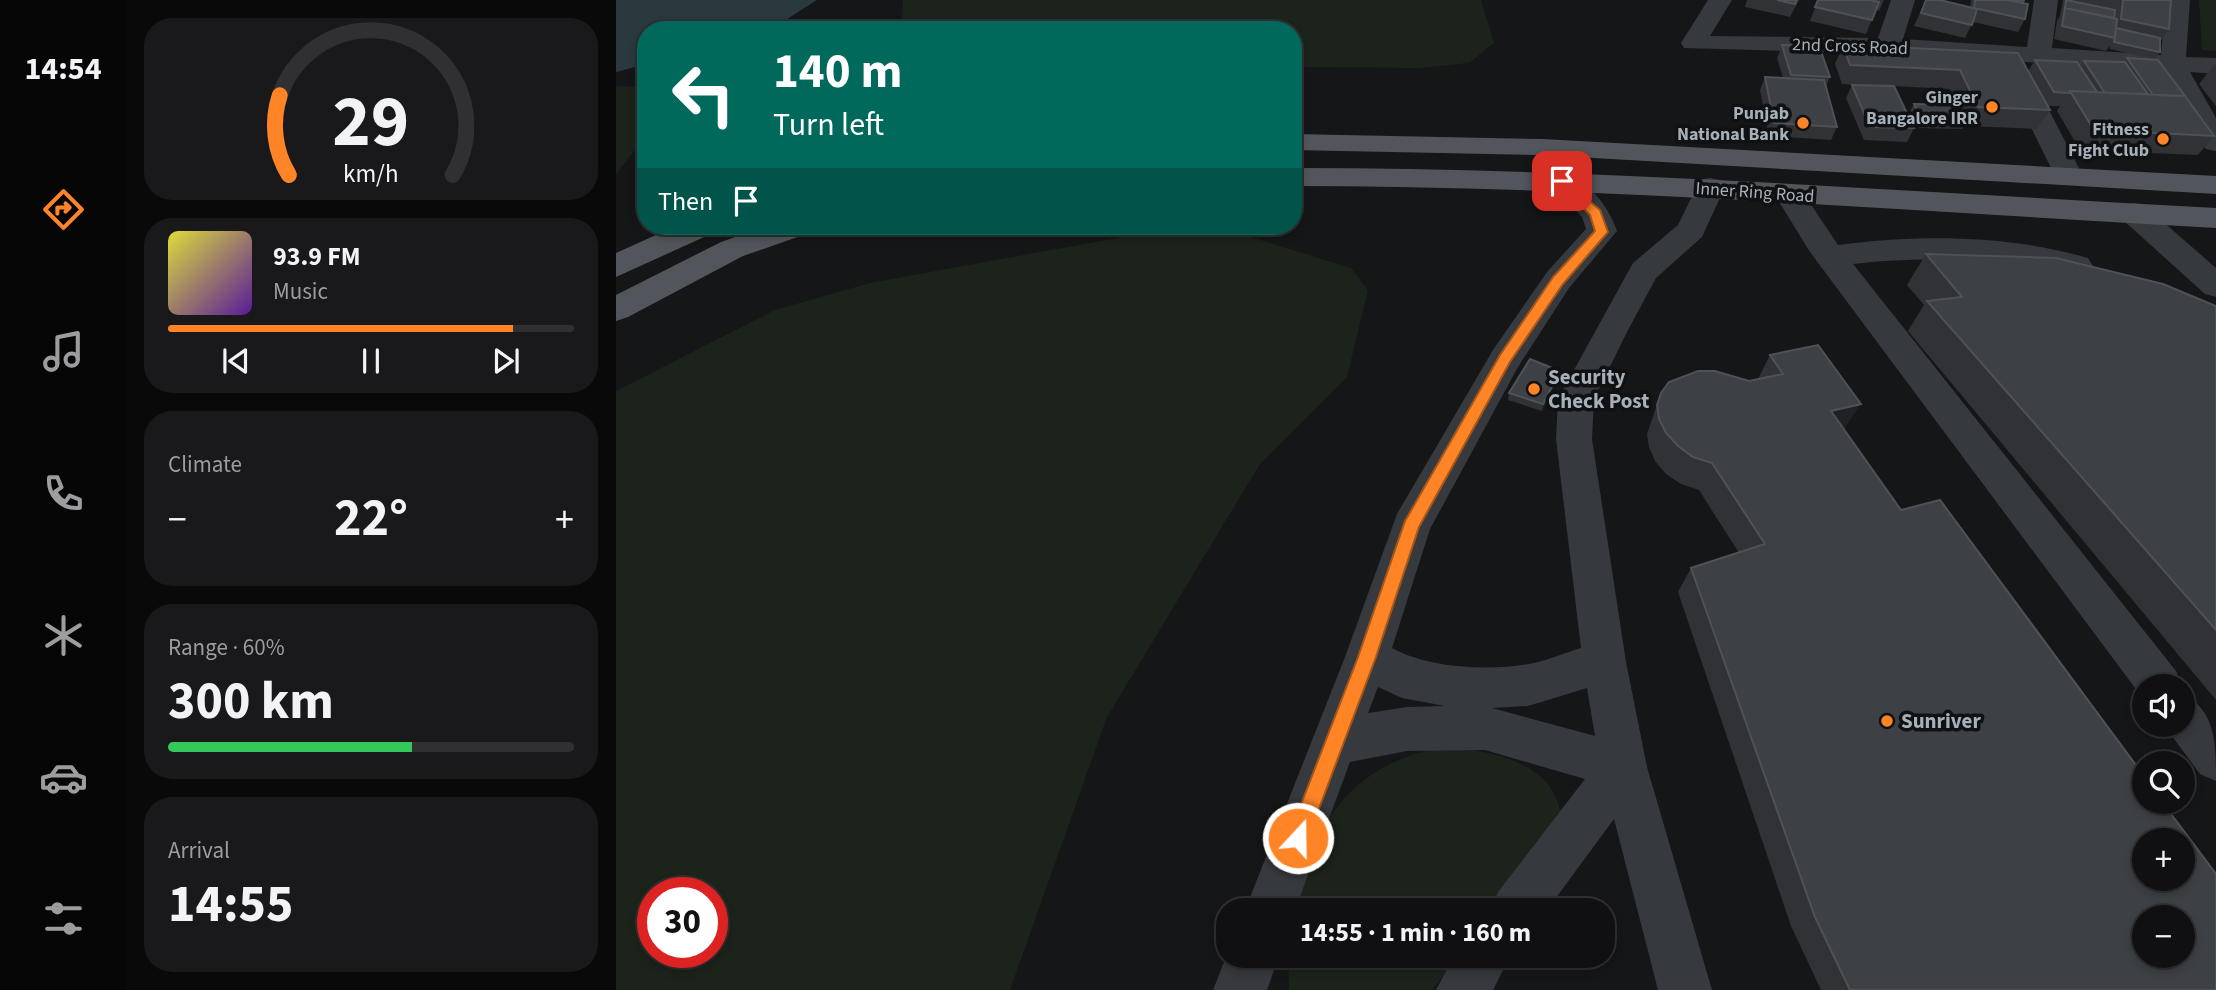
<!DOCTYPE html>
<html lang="en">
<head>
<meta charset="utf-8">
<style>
  :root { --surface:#101012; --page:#19191b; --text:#f1f3f6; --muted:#9c9d9f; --line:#303032; --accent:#ff8426 }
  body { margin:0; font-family:"Source Sans 3",sans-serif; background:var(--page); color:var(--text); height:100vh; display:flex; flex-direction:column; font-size:26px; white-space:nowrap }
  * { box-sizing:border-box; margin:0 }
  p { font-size:23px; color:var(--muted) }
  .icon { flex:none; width:38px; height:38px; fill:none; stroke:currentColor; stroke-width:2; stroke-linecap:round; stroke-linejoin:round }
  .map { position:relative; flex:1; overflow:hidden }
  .side { display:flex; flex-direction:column; gap:18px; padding:18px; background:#09090a; width:490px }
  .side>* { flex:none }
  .banner { position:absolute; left:21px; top:21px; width:665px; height:214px; border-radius:28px; box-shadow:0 4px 10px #0003,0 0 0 2px var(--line); background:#00695c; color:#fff; overflow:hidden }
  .tools { position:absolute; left:1516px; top:674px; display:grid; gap:14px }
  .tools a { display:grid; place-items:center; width:63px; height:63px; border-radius:50%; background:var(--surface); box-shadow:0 4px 10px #0003,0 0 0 2px var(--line); font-size:35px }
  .speed { position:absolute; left:21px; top:877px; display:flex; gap:14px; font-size:35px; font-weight:700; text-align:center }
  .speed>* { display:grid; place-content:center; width:91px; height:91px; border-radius:50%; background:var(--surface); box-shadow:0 4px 10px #0003,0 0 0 2px var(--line); line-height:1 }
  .speed .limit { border:10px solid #d22; background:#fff; color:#111 }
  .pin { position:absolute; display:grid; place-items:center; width:60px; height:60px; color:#fff; margin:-30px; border-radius:14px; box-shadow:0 4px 10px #0006 }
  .me { position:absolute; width:77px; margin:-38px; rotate:21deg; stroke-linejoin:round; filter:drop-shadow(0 0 5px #0008) }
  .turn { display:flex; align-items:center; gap:24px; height:147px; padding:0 21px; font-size:32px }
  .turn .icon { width:91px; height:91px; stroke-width:2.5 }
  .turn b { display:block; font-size:49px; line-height:60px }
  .then { display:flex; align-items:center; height:66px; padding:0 21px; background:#0003; gap:14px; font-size:26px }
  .big { font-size:52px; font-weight:700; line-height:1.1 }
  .side .tile { flex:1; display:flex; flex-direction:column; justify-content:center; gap:10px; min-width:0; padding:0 24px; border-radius:28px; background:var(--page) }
  .side .dial { align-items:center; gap:0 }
  .dial svg { height:182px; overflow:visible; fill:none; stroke:var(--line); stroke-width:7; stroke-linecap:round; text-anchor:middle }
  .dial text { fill:var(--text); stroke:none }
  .song { display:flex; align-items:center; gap:21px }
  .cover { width:84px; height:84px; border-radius:10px; background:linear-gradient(135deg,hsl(60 70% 55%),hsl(270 70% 35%)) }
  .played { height:7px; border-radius:4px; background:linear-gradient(90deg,var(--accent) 85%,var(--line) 85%) }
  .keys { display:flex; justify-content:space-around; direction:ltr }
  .heat { display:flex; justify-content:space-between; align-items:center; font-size:38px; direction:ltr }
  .charge { height:10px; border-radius:5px; background:linear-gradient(90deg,#34c759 60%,var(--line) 0) }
  .trip { position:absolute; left:600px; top:898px; width:399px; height:70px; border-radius:28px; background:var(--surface); box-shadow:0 4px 10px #0003,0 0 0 2px var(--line); font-weight:700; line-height:70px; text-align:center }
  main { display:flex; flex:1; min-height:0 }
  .tabs { display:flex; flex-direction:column; width:126px; justify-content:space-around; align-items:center; background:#060607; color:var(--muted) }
  .tabs .icon { width:49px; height:49px }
  .tabs .active { color:var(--accent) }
  .tabs b { font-size:32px; color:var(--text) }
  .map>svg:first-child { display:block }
</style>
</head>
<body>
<main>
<nav class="tabs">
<b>14:54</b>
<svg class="icon active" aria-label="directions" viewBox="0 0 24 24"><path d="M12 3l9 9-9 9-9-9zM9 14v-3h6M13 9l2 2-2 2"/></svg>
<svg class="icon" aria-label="music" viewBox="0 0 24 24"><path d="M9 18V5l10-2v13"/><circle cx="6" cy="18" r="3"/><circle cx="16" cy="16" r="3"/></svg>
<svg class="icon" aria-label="phone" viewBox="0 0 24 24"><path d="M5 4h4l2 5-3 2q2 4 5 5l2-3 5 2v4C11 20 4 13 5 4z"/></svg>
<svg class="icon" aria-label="climate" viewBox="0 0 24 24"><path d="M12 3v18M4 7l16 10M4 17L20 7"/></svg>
<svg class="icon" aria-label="car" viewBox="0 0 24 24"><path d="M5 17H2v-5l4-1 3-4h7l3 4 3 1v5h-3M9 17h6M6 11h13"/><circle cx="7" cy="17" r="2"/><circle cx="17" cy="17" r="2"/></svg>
<svg class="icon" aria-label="filters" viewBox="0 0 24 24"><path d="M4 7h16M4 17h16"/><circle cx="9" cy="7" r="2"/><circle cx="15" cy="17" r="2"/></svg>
</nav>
<section class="side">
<div class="tile dial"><svg viewBox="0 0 100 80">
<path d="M14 69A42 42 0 1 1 86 69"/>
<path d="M14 69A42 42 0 0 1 10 34" stroke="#ff8426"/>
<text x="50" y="56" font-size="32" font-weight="700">29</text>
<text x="50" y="72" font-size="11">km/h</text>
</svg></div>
<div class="tile">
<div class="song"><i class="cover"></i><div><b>93.9 FM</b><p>Music</p></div></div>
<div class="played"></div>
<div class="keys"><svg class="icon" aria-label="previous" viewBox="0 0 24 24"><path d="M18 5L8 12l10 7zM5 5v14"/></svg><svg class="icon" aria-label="pause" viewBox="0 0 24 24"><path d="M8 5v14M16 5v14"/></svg><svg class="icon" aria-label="next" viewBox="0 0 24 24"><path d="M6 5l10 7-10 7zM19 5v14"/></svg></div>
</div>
<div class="tile"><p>Climate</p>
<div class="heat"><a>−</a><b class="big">22°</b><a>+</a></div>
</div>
<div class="tile"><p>Range · 60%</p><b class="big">300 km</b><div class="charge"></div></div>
<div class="tile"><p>Arrival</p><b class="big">14:55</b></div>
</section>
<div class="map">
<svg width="1600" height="990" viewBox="0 0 1600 990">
  <rect width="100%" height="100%" fill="#151618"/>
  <path fill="#1c231b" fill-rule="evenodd" d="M287,0H865L878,43L853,63L803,68L677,67V30H285Z
    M1583,0H1600V51L1586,50Z
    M0,86L30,87L28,138L0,174Z
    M534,232L635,237L735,268L752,290L731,377L644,464L491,717L394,990H0V391L159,310L254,283ZM37,892H96V952H37Z
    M824,748C867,748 935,760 944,811L877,910H676C686,884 693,852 707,828C733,783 773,757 824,748Z
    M672,956H843L816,990H673Z"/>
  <path fill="#2a393d" d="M0,0H201L154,30H30V64L0,72Z"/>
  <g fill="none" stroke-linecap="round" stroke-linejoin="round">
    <path fill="#36393d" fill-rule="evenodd" d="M1092,0H1116L1094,36L1262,38L1275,0H1299L1287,39L1411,47L1418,0H1442L1436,48L1545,55L1550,0H1574L1570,57L1600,58V74L1574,72L1600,118V151L1590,149L1586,143L1547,70L1272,54L1068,48L1065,43Z
      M1402,67L1411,70L1415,75L1467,176L1463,182L1453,185L1443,182L1439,176L1389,75L1393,70Z
      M946,172C972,179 993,207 1001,231L953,288L902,367L814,529L776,648C812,668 871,671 913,664C930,661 948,653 965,648L940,439L942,399L1017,263L1062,225L1084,180L1094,178L1104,180L1109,187L1086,237L1040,278L1012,330L978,399L976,439L1010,662L1031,767L1096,990H1042L998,819L931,910H875L882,892L969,779L869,750L791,751L734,762L679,910H629L729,657L781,514L877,350L931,272L970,229L966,217L931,181L936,175ZM762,687L786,698L829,706L791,707L752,713ZM971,688L979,736L876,708L912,706Z
      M1174,186L1184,188L1222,245C1303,234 1394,235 1472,258L1477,266L1472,274L1461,277C1395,258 1305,256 1237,264L1560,671L1566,686H1528V700L1194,252L1159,195L1164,188Z
      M1518,203L1529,206L1600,268V297L1589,294L1507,220L1503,213L1507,206Z
      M1566,693C1600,711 1600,742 1600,781L1584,774L1547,724H1566Z
      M612,952V956H663L651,990H597Z
      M838,956H894L877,990H820Z"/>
    <path fill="#52565c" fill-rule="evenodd" d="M677,134L926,139L1600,176V194L926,155L677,150Z
      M677,168C985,168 1292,192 1600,208V228C1292,211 985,186 677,186Z
      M60,226H101L97,233L0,277V253Z
      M151,226H197L193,233L127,256L12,317L0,321V295L105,242Z"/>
  </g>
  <path fill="#313236" d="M1131,0H1183L1174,17L1129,7Z
    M1202,0H1268L1263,11L1260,10L1250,34L1194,21Z
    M1310,0L1354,7L1355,0H1408L1409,19L1402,32L1357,22L1349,38L1298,26Z
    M1447,0H1555L1553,29L1544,42V52L1539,59L1494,49V46L1490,51L1438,39L1441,21L1444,16Z
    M1166,45L1214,77L1210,87L1221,127L1215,140L1153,136L1144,90L1149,77L1167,78L1161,58Z
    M1227,45L1412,71L1419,60L1464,66L1468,61L1509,62L1511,58L1598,136L1582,155L1464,150L1441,111L1444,106H1432L1434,110L1421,129L1351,126L1349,122L1346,129L1303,128L1294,111L1298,104L1349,121L1334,89L1278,86L1298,128L1291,142L1248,140L1230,98L1236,85L1263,86L1226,84L1219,64Z
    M1598,65H1600V106L1583,84Z
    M1310,254L1600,306V700L1292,331L1308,305L1291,285Z
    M1154,355L1228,429L1600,990H1205L1175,926L1062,592L1075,568L1123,553L1083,490L1065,484L1050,474L1039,461L1033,447L1031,434L1045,393L1142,379Z
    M942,377L926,411L892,400L893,393Z"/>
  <path fill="#202124" d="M944,371L942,377L926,411L927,404Z
    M1245,404L1226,432L1215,411Z"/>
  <path fill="#3d4044" stroke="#4e5256" stroke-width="2" fill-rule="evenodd" d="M1161,0H1181L1179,4Z
    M1202,0H1254L1263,2L1256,20L1199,7Z
    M1310,0H1324L1361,9L1356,25L1305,13Z
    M1359,0H1392L1412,4L1409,19L1358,8Z
    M1392,0H1408L1407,3Z
    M1450,0L1499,10L1498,18L1449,8V9Z
    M1507,0H1555L1553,29L1505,19Z
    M1449,8L1501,19L1499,38L1446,26Z
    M1500,28L1544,38V52L1498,42Z
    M1166,45L1203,46L1214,77L1175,75Z
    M1227,45L1402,53L1434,110L1362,107L1344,70L1234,65Z
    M1511,58L1542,60L1569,96L1537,95Z
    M1419,60L1461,62L1481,92L1454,91L1453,93L1438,92Z
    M1468,61L1509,62L1532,94L1489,93Z
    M1149,77L1208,80L1221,127L1158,123Z
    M1236,85L1278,86L1298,128L1254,127Z
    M1454,91L1569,96L1598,136L1478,130Z
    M1298,104L1340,105L1350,122L1306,121Z
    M1310,254L1440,258L1547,284L1600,306V630L1311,301L1346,297Z
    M1202,345L1245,404L1215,411L1285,510L1324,500L1528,776V802H1546L1600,874V990H1234L1199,917L1075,568L1149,544L1096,463L1077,457L1062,446L1050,433L1043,419L1041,405L1045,393L1053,382L1082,371H1099L1133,381L1167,374L1154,355ZM1528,840H1566V878H1528ZM1528,917H1566V956H1528Z
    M914,359L944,371L927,404L893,393Z"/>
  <path fill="#ff8426" stroke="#a65619" stroke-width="2" d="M946,177L984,210L992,232L947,284L894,362L803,527L760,657L692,838L689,845L682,848L674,845L672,838L742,657L789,521L884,355L937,277L979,231L974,215L940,181Z"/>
  <g fill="#ff8426" stroke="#101113" stroke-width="2.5">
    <circle cx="1376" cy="107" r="7"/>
    <circle cx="1187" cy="123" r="7"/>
    <circle cx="1547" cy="139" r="7"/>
    <circle cx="918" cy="389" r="7"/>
    <circle cx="1271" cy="721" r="7"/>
  </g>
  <g text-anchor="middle" stroke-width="7" stroke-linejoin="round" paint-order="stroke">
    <g font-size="18" fill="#a6b0b9" stroke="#101113">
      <text transform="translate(1234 46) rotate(2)" y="6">2nd Cross Road</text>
      <text transform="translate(1139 192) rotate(4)" y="6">Inner Ring Road</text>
    </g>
    <g font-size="18" font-weight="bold" fill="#a6b0b9" stroke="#101113" text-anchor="end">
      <text x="1362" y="103">Ginger<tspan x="1362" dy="21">Bangalore IRR</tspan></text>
      <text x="1173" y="119">Punjab<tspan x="1173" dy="21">National Bank</tspan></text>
      <text x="1533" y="135">Fitness<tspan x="1533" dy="21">Fight Club</tspan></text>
    </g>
    <g font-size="21" font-weight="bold" fill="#a6b0b9" stroke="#101113" text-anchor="start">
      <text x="932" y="384">Security<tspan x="932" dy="24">Check Post</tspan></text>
      <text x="1285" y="728">Sunriver</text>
    </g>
  </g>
</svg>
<div class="tools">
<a><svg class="icon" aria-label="sound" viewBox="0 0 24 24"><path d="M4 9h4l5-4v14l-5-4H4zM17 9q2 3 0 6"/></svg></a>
<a><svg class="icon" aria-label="search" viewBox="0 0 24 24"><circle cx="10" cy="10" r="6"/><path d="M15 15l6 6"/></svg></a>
<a>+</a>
<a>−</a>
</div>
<div class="speed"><div class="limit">30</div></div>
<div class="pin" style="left:946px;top:181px;background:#d93025"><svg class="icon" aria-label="arrive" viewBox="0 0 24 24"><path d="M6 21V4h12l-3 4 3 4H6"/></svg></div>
<svg class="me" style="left:682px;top:838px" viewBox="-20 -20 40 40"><circle r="17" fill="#ff8426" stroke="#fff" stroke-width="3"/><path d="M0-11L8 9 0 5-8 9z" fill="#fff"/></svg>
<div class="trip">14:55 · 1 min · 160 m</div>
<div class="banner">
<div class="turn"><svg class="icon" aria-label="left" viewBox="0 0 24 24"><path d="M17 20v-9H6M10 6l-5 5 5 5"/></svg><div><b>140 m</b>Turn left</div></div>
<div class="then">Then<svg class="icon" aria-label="arrive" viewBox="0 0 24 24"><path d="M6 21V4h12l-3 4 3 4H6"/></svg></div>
</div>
</div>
</main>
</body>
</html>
